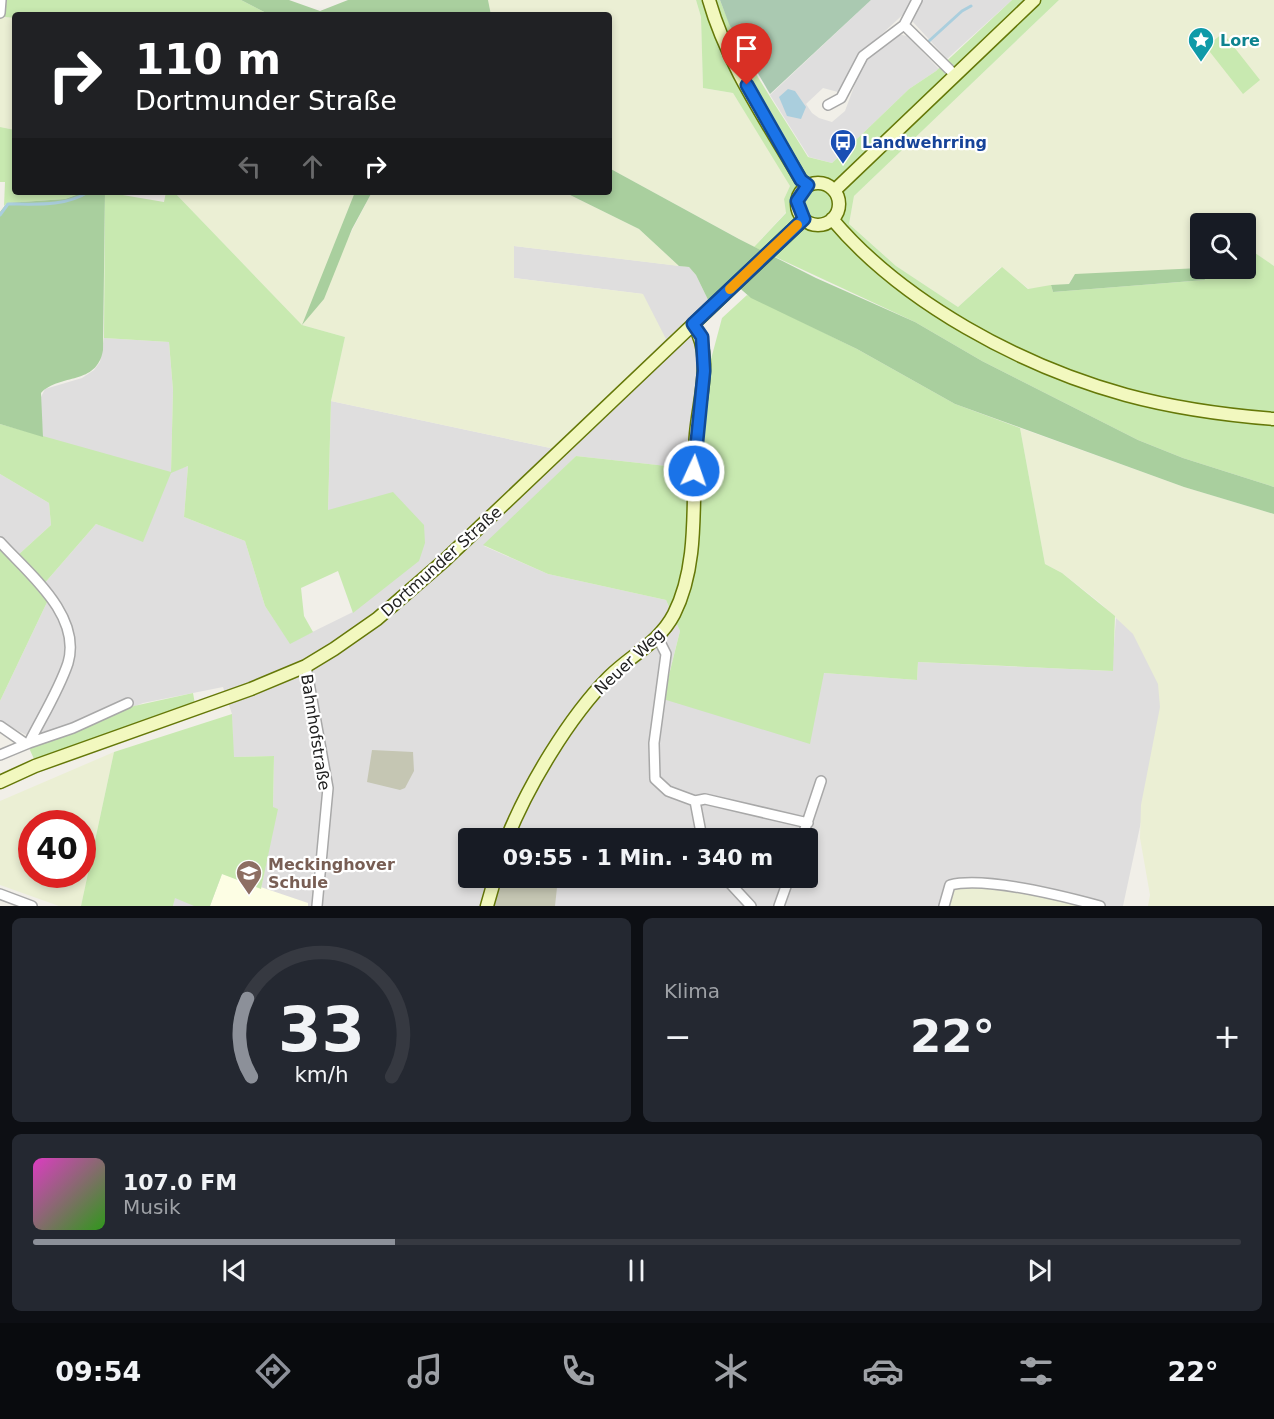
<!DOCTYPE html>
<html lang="de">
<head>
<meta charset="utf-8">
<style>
  :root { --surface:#171b24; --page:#242831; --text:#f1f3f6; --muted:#9ea1a6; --line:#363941; --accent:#8c9099 }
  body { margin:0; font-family:"DejaVu Sans",sans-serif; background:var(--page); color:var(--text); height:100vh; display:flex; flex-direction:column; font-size:22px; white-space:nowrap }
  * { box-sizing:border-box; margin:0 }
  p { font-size:20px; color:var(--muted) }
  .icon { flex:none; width:33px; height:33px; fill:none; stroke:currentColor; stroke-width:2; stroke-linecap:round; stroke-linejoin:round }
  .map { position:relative; height:906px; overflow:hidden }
  .panel { display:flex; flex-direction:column; gap:12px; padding:12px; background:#0d0f14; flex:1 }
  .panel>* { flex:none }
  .guide { position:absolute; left:12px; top:12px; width:600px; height:183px; border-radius:6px; box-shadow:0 3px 9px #0003; background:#202124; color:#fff; overflow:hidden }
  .fabs { position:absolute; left:1190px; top:213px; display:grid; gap:12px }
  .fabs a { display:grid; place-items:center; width:66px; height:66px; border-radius:6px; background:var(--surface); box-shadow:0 3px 9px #0003; font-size:30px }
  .speed { position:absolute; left:18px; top:810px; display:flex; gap:12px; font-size:30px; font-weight:700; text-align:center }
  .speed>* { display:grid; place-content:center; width:78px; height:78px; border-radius:50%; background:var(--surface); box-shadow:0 3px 9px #0003; line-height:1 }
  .speed .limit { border:9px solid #d22; background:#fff; color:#111 }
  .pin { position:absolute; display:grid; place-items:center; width:51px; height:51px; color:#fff; margin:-62px -26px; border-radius:50% 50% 50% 0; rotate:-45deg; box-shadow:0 0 6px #0007 }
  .pin .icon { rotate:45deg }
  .me { position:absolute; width:66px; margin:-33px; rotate:3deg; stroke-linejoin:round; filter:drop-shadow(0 0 4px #0008) }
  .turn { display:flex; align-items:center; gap:21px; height:126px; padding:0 24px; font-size:27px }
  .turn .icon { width:78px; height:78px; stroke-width:2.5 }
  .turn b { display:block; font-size:42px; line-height:51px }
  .lanes { display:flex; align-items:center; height:57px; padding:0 24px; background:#0003; justify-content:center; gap:30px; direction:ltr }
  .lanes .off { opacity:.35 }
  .big { font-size:45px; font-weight:700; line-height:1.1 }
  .panel .card { flex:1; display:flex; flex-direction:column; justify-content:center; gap:9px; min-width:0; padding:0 21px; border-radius:9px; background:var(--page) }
  .panel .dial { align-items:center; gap:0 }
  .dial svg { height:156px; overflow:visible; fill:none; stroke:var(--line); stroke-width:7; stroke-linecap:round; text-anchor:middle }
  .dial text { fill:var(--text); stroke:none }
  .song { display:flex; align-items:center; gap:18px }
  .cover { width:72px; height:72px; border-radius:9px; background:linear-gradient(135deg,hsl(310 70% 55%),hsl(110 70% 35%)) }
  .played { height:6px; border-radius:3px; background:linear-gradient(90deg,var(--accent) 30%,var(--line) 30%) }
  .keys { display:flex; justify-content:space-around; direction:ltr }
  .heat { display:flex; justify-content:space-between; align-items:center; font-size:33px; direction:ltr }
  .panel .tiles { flex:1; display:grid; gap:12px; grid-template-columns:1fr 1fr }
  .card:last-child { grid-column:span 2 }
  .trip { position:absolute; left:458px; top:828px; width:360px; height:60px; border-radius:6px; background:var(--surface); box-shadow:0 3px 9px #0003; font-weight:700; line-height:60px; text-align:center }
  .tab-bar { display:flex; height:96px; justify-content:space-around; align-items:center; background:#090b0e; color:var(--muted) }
  .tab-bar .icon { width:42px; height:42px }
  .tab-bar .active { color:var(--accent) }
  .tab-bar b { font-size:27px; color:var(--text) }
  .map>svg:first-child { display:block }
</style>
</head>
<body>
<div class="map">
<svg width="1274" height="906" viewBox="0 0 1274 906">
  <rect width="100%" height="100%" fill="#f1efe8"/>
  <path fill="#dfdede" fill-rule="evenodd" d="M871,0H913L910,8L856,58L843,87L838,92L823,88L806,104L812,113L819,118L832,122L845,111L862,65L898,34L907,36L939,69L909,89L832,163L809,157L770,95Z
    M919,0H1012L947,59L913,22Z
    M514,246L689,267L696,275L711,306L693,324L702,345L694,469L576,456L484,546L548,574L666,600L680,631L663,698L824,673L917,680L918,662L1112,671L1116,618L1134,631L1164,676L1162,724L1123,906H173L181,861L261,889L277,809L273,808L274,756L233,757L232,714L223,687L143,703L29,748L28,736L0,721V701L49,598L43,585L96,524L143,541L170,473L43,437L40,399L45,389L82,378L94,370L100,362L104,338L169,342L173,390L171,472L188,466L184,517L245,541L265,606L290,643L353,612L328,510L331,401L555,449L643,294L514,278ZM468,838H807V878H468Z
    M0,474L49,503L51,525L17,556L0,538Z"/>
  <path fill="#fdfee4" d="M222,874L308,903V906H210Z"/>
  <path fill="#c5c6b3" d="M372,750L413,752L414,771L405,788L400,790L367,782Z
    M501,878H558L555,906H493Z"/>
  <path fill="#ebefd4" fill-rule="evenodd" d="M488,0H696L701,17L703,88L733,93L785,176L790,186L784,199L786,212L754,247L609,168V15H491Z
    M1059,0H1274V266L1245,246V224H1200V268L1072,278L1069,284L1029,289L1001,267L958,307L896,266L849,224L854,196Z
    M0,17L15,18V130L0,127Z
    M174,192H355L304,323L372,192H564L639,229L679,266L514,246V278L643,294L666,339L555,449L331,401L345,337L302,325Z
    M1020,428L1184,487L1274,514V906H1148L1150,895L1140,838L1141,805L1160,707L1158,684L1133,634L1099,602L1062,573L1045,564Z
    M114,752L81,906H59L0,885V801ZM32,824H82V874H32Z
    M953,879L1009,887L1100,906H946Z"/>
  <path fill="#c8e9b0" d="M5,0H241L268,14L15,15V18L4,17Z
    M696,0H720C741,57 777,106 808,157L832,163L909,89L936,71L1012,0H1059L854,196L849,224L896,266L958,307L1002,267L1028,289L1051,285L1053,292L1205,280L1203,269L1245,268V246L1274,266V487L1183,458L1138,440L982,361L915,322L754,247L786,213L784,199L790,186L733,93L703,88L701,17Z
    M1223,33L1260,80L1243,94L1206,47Z
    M0,127L15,130V192H84L65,199L7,203L4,206L5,182H0Z
    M105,192L164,202L166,192H174L302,325L345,337L331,401L328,510L393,492L424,525L425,543L419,561L353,613L338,571L301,588L304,616L313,632L290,644L265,606L245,541L184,517L188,466L171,473L143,542L96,524L43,585L17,556L51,525L49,503L0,474V424L171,472L173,390L169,342L104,338Z
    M747,295L857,349L955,404L1020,428L1045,564L1062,573L1115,616L1113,671L918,662L917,680L824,673L810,744L663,699L680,631L666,600L548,574L483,545L576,456L694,469L698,408L722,318Z
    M0,545L49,598L0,701Z
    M193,693L195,704L34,759L29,748L134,706Z
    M232,714L234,757L274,756L273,807L278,809L261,889L222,874L210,906H194L175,898L173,906H81L114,752Z"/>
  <path fill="#a9cf9e" d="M241,0H289L320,11L348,0H488L491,15H270Z
    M609,168L739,239L816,278L915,322L982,361L1138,440L1183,458L1274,487V514L1184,487L955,404L857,349L751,298L735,284L711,306L696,275L689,267L679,266L639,229L564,192H609Z
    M84,192H105L103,350C97,386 60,373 41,393L43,437L0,424V212L7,203L65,199Z
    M355,192H372L352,229L324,299L302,325Z
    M1200,268L1203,269L1205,280L1053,292L1051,285L1069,284L1075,274Z"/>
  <path fill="#aac9b1" d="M720,0H871L770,94L729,24Z"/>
  <path fill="#aacedd" d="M788,89L795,91L806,107L801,119L787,116L779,97Z"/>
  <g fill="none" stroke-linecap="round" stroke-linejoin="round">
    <path stroke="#aacedd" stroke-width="3" d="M929,41L962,11L971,6
      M0,215L8,204C34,204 65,207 88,192"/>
    <g stroke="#a8a8a8" stroke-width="12">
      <path id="street" d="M0,13L1,0
        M904,25L955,75
        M828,105L841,98L863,56L904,25L917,0
        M0,542C28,573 82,615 68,663C59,690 42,717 29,743L0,755
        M658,638L666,654L654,743L655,779L668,791L695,801
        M306,666L328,788L317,906
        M0,726L26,744
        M29,743L73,728L128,703
        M702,838L695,801L705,799L808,823
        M802,838L821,781
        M725,878L751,906
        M0,894L32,906
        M779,906L789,878
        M944,906L950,885C986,876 1063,896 1100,906"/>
    </g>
    <g stroke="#657808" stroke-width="15">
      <path id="secondary" d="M709,0C727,64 768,123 801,180L808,185
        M797 204a21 21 0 1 1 42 0a21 21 0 1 1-42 0Z
        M835,190L1034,0
        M832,219C903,303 1021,366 1126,395C1174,408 1224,415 1274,419
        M0,782L35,766L251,689L306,666L334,649L377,619L445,560L804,219
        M507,838C528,786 569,717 609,677C631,655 659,643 674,614C701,561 691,493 696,434C699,398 714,356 693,324
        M487,906L495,878"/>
    </g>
    <use href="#street" stroke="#fff" stroke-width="9"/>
    <use href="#secondary" stroke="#f2f8bf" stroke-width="12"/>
  </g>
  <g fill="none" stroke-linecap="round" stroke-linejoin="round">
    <g stroke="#114b97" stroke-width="15">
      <path id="route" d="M694,471L704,371L702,337L693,324L804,219L797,201L808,185L801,180L747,85"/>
    </g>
    <use href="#route" stroke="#1a73e8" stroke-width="10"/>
    <path stroke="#f59e0b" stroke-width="10" d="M730,289L797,225"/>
  </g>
  <defs>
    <g id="sight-pin" transform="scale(1.35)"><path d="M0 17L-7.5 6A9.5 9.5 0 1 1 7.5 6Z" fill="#0f9aa8" stroke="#fff"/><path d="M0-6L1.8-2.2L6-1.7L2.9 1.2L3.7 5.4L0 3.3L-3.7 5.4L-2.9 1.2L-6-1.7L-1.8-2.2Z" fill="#fff"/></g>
    <g id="bus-pin" transform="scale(1.35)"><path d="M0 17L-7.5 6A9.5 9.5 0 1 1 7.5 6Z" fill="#1a4fb4" stroke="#fff"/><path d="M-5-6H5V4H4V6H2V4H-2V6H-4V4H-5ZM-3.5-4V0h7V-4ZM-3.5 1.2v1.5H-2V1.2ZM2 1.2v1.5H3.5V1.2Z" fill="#fff"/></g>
    <g id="school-pin" transform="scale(1.35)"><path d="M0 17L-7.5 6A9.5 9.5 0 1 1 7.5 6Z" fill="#8d6e63" stroke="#fff"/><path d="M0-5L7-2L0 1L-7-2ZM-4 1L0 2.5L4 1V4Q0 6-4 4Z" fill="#fff"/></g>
  </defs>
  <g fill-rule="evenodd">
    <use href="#sight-pin" x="1201" y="40"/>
    <use href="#bus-pin" x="843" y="142"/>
    <use href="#school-pin" x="249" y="873"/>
  </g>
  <g text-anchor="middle" stroke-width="4.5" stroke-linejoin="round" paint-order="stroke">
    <g font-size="16" font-weight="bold" fill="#0d838f" stroke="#fff" text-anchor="start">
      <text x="1220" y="46">Lore</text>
    </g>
    <g font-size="16" font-weight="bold" fill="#164399" stroke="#fff" text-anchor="start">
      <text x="862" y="148">Landwehrring</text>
    </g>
    <g font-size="16" fill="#212121" stroke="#fff">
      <text transform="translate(441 561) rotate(-42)" y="6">Dortmunder Straße</text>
      <text transform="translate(629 661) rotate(-43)" y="6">Neuer Weg</text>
      <text transform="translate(316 732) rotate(81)" y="6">Bahnhofstraße</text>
    </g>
    <g font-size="16" font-weight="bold" fill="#785e54" stroke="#fff" text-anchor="start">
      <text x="268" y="870">Meckinghover<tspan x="268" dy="18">Schule</tspan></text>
    </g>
  </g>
</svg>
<div class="fabs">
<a><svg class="icon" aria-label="search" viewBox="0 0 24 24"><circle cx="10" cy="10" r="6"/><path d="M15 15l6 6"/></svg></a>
</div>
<div class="speed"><div class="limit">40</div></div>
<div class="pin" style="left:747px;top:85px;background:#d93025"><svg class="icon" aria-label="arrive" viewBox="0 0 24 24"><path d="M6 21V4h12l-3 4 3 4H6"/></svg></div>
<svg class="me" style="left:694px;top:471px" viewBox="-20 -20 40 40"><circle r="17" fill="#1a73e8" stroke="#fff" stroke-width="3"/><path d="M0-11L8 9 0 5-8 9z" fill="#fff"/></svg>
<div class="trip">09:55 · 1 Min. · 340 m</div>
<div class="guide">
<div class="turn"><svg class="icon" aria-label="right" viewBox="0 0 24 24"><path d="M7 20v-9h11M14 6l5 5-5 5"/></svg><div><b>110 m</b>Dortmunder Straße</div></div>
<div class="lanes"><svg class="icon off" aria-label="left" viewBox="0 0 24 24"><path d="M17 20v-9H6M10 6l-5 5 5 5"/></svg><svg class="icon off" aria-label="ahead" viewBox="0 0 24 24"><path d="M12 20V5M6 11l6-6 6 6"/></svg><svg class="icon" aria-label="right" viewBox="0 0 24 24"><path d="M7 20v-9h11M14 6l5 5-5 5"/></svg></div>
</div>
</div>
<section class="panel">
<div class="tiles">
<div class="card dial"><svg viewBox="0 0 100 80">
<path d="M14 69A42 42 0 1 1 86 69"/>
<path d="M14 69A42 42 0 0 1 12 29" stroke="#8c9099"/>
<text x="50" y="56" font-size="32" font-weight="700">33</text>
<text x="50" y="72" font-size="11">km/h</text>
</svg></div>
<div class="card"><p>Klima</p>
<div class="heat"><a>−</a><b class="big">22°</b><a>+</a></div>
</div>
<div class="card">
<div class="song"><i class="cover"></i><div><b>107.0 FM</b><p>Musik</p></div></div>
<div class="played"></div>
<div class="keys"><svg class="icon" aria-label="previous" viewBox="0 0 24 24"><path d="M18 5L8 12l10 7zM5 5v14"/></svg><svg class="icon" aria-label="pause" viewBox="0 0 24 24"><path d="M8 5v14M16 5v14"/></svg><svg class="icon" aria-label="next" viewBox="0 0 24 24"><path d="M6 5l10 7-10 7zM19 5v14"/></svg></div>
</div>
</div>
</section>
<nav class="tab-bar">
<b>09:54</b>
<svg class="icon active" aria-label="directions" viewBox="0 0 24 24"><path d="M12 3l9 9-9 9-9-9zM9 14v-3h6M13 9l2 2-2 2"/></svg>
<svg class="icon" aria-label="music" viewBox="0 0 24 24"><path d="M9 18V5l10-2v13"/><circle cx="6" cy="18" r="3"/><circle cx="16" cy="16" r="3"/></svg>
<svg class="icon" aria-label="phone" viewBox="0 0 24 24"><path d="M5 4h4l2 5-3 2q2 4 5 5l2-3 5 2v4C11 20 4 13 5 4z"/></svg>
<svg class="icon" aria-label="climate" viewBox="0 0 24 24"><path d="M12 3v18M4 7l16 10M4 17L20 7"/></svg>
<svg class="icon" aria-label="car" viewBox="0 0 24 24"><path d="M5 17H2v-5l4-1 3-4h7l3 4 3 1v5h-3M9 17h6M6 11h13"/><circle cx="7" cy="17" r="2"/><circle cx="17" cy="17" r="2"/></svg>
<svg class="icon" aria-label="filters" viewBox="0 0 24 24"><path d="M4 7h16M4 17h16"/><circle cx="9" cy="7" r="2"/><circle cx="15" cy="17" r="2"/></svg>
<b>22°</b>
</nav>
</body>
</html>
